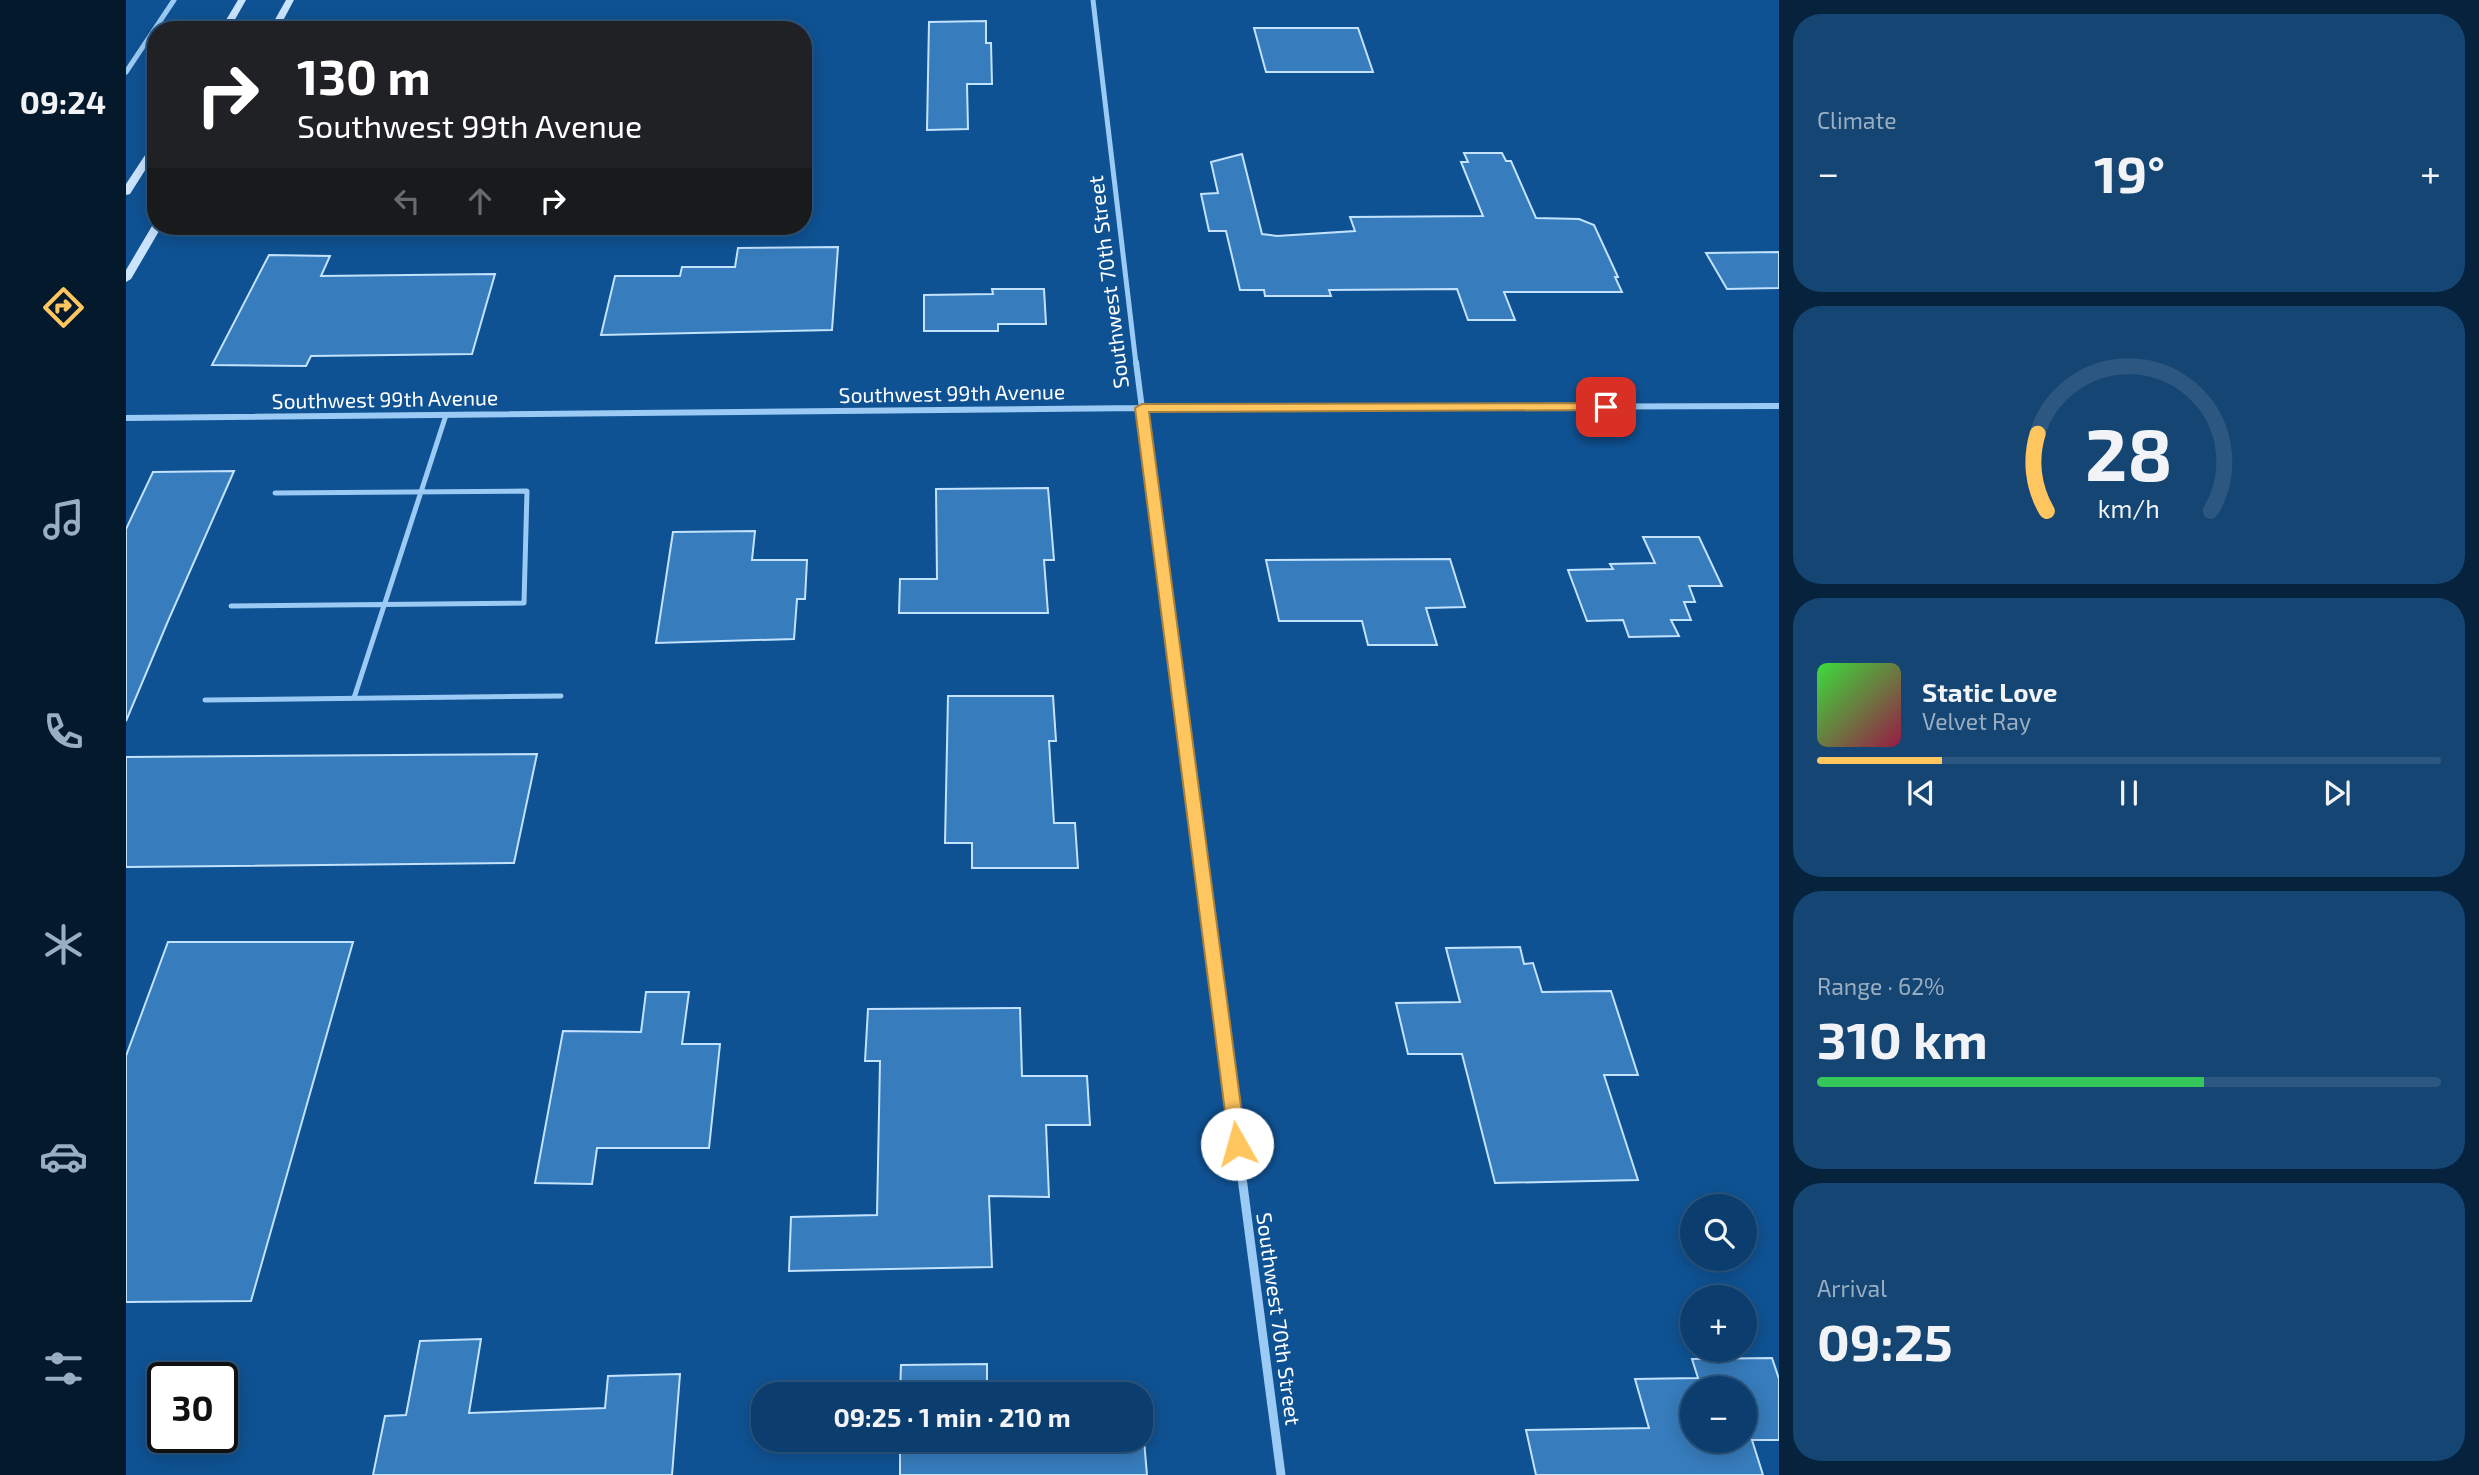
<!DOCTYPE html>
<html lang="en">
<head>
<meta charset="utf-8">
<style>
  :root { --surface:#0b3e6e; --page:#144573; --text:#f1f3f6; --muted:#9aaec2; --line:#2b5781; --accent:#ffc55e }
  body { margin:0; font-family:"Exo 2",sans-serif; background:var(--page); color:var(--text); height:100vh; display:flex; flex-direction:column; font-size:26px; white-space:nowrap }
  * { box-sizing:border-box; margin:0 }
  p { font-size:23px; color:var(--muted) }
  .icon { flex:none; width:38px; height:38px; fill:none; stroke:currentColor; stroke-width:2; stroke-linecap:round; stroke-linejoin:round }
  .map { position:relative; flex:1; overflow:hidden }
  .panel { display:flex; flex-direction:column; gap:14px; padding:14px; background:#06223c; width:700px }
  .panel>* { flex:none }
  .banner { position:absolute; left:21px; top:21px; width:665px; height:214px; border-radius:28px; box-shadow:0 4px 18px #0003,0 0 0 2px var(--line); background:#202124; color:#fff; overflow:hidden }
  .tools { position:absolute; left:1554px; top:1194px; display:grid; gap:14px }
  .tools a { display:grid; place-items:center; width:77px; height:77px; border-radius:50%; background:var(--surface); box-shadow:0 4px 18px #0003,0 0 0 2px var(--line); font-size:35px }
  .speed { position:absolute; left:21px; top:1362px; display:flex; gap:14px; font-size:35px; font-weight:700; text-align:center }
  .speed>* { display:grid; place-content:center; width:91px; height:91px; border-radius:50%; background:var(--surface); box-shadow:0 4px 18px #0003,0 0 0 2px var(--line); line-height:1 }
  .speed .limit { border:4px solid #111; border-radius:10px; background:#fff; color:#111 }
  .pin { position:absolute; display:grid; place-items:center; width:60px; height:60px; color:#fff; margin:-30px; border-radius:14px; box-shadow:0 4px 10px #0006 }
  .me { position:absolute; width:77px; margin:-38px; rotate:353deg; stroke-linejoin:round; filter:drop-shadow(0 0 5px #0008) }
  .turn { display:flex; align-items:center; gap:24px; height:147px; padding:0 35px; font-size:32px }
  .turn .icon { width:91px; height:91px; stroke-width:2.5 }
  .turn b { display:block; font-size:49px; line-height:60px }
  .lanes { display:flex; align-items:center; height:66px; padding:0 35px; background:#0003; justify-content:center; gap:35px; direction:ltr }
  .lanes .off { opacity:.35 }
  .big { font-size:52px; font-weight:700; line-height:1.1 }
  .panel .widget { flex:1; display:flex; flex-direction:column; justify-content:center; gap:10px; min-width:0; padding:0 24px; border-radius:28px; background:var(--page) }
  .panel .dial { align-items:center; gap:0 }
  .dial svg { height:182px; overflow:visible; fill:none; stroke:var(--line); stroke-width:7; stroke-linecap:round; text-anchor:middle }
  .dial text { fill:var(--text); stroke:none }
  .song { display:flex; align-items:center; gap:21px }
  .cover { width:84px; height:84px; border-radius:10px; background:linear-gradient(135deg,hsl(120 70% 55%),hsl(340 70% 35%)) }
  .played { height:7px; border-radius:4px; background:linear-gradient(90deg,var(--accent) 20%,var(--line) 20%) }
  .keys { display:flex; justify-content:space-around; direction:ltr }
  .heat { display:flex; justify-content:space-between; align-items:center; font-size:38px; direction:ltr }
  .charge { height:10px; border-radius:5px; background:linear-gradient(90deg,#34c759 62%,var(--line) 0) }
  .trip { position:absolute; left:625px; top:1382px; width:402px; height:70px; border-radius:28px; background:var(--surface); box-shadow:0 4px 18px #0003,0 0 0 2px var(--line); font-weight:700; line-height:70px; text-align:center }
  main { display:flex; flex:1; min-height:0 }
  .tab-bar { display:flex; flex-direction:column; width:126px; justify-content:space-around; align-items:center; background:#04192c; color:var(--muted) }
  .tab-bar .icon { width:49px; height:49px }
  .tab-bar .selected { color:var(--accent) }
  .tab-bar b { font-size:32px; color:var(--text) }
  .map>svg:first-child { display:block }
</style>
</head>
<body>
<main>
<nav class="tab-bar">
<b>09:24</b>
<svg class="icon selected" aria-label="directions" viewBox="0 0 24 24"><path d="M12 3l9 9-9 9-9-9zM9 14v-3h6M13 9l2 2-2 2"/></svg>
<svg class="icon" aria-label="music" viewBox="0 0 24 24"><path d="M9 18V5l10-2v13"/><circle cx="6" cy="18" r="3"/><circle cx="16" cy="16" r="3"/></svg>
<svg class="icon" aria-label="phone" viewBox="0 0 24 24"><path d="M5 4h4l2 5-3 2q2 4 5 5l2-3 5 2v4C11 20 4 13 5 4z"/></svg>
<svg class="icon" aria-label="climate" viewBox="0 0 24 24"><path d="M12 3v18M4 7l16 10M4 17L20 7"/></svg>
<svg class="icon" aria-label="car" viewBox="0 0 24 24"><path d="M5 17H2v-5l4-1 3-4h7l3 4 3 1v5h-3M9 17h6M6 11h13"/><circle cx="7" cy="17" r="2"/><circle cx="17" cy="17" r="2"/></svg>
<svg class="icon" aria-label="filters" viewBox="0 0 24 24"><path d="M4 7h16M4 17h16"/><circle cx="9" cy="7" r="2"/><circle cx="15" cy="17" r="2"/></svg>
</nav>
<div class="map">
<svg width="1653" height="1475" viewBox="0 0 1653 1475">
  <rect width="100%" height="100%" fill="#0f5293"/>
  <path fill="#377cbc" stroke="#c3e2fe" stroke-width="2" fill-rule="evenodd" d="M860,21V43H865L866,84H841L842,129L801,130L803,22Z
    M1128,28H1232L1247,72H1140Z
    M1338,153H1376L1380,161H1385L1410,218L1453,219L1468,225L1492,277H1489L1496,292H1378L1389,320H1342L1331,289L1203,290L1205,296H1139L1138,290H1114L1100,231H1083L1075,194L1092,193L1085,162L1116,154L1136,234L1151,236L1229,231L1224,217L1357,216L1335,162H1342Z
    M712,247L706,330L475,335L489,276H554L556,267H609L612,248Z
    M1653,252V288L1601,289L1580,253Z
    M143,255L204,256L195,276L369,274L346,354L185,356L180,366L86,365Z
    M866,289H918L920,324H872V331H798V295L867,294Z
    M108,471L42,621L0,721V529L27,472Z
    M922,488L928,560H918L922,613H773L774,579H811L810,489Z
    M629,531L626,560H681L679,599H671L668,639L530,643L547,532Z
    M1517,537H1573L1596,586H1563L1569,602H1558L1565,620H1545L1553,636L1503,637L1497,620L1461,621L1442,570L1487,569L1484,564L1529,563Z
    M1324,559L1339,607L1300,608L1311,645H1242L1236,621H1153L1140,560Z
    M822,696H927L930,741H923L928,823H949L952,868H846V843H819Z
    M411,754L388,863L0,867V757Z
    M42,942H227L125,1301L0,1302V1056Z
    M1394,947L1398,964L1407,963L1416,992L1485,991L1512,1075H1478L1512,1180L1369,1183L1336,1054H1282L1270,1003L1334,1002L1320,948Z
    M520,992H563L556,1044H594L583,1148H471L466,1184L409,1183L437,1031L515,1032Z
    M894,1008L896,1076H961L964,1125H920L923,1197L863,1196L866,1267L663,1271L665,1217L751,1215L754,1061H739L742,1009Z
    M355,1339L343,1413L479,1408L482,1376L554,1374L546,1475H247L259,1416L280,1415L294,1341Z
    M1646,1358L1653,1379V1440H1626L1637,1475H1410L1400,1430L1523,1428L1509,1379L1572,1378L1566,1359ZM1566,1388H1619V1440H1566Z
    M861,1364V1395H774L775,1365Z
    M774,1440H1018L1021,1475H774Z"/>
  <g fill="none" stroke-linecap="round" stroke-linejoin="round">
    <path stroke="#9bcaf4" stroke-width="3.5" d="M149,25L494,21L492,30"/>
    <path stroke="#9bcaf4" stroke-width="5" d="M105,606L398,603L401,491L149,493
      M228,698L320,415
      M79,700L435,696"/>
    <path stroke="#9bcaf4" stroke-width="5" d="M967,0L1010,364
      M0,72L48,0"/>
    <path stroke="#9bcaf4" stroke-width="6" d="M1010,362L1072,844
      M0,418L1016,408L1653,406"/>
    <path stroke="#9bcaf4" stroke-width="9" d="M1072,842L1155,1475"/>
    <path fill="#cbe4fd" fill-rule="evenodd" d="M112,0H120L103,30H94Z
      M160,0H168L152,30H143Z
      M30,142V153L4,194L0,195V184L27,143Z
      M30,223V226H36L5,279L0,282V270L26,226Z"/>
  </g>
  <path fill="#ffc55e" stroke="#a6803d" stroke-width="2" d="M1480,403L1485,404V410L1023,412L1120,1144L1118,1151L1111,1154L1104,1151L1009,408L1016,404Z"/>
  <g text-anchor="middle" stroke-width="7" stroke-linejoin="round" paint-order="stroke">
    <g font-size="21" fill="#fff" stroke="#0f5293">
      <text transform="translate(983 282) rotate(-97)" y="7">Southwest 70th Street</text>
      <text transform="translate(826 394) rotate(-1)" y="7">Southwest 99th Avenue</text>
      <text transform="translate(259 400) rotate(-1)" y="7">Southwest 99th Avenue</text>
      <text transform="translate(1152 1319) rotate(82)" y="7">Southwest 70th Street</text>
    </g>
  </g>
</svg>
<div class="tools">
<a><svg class="icon" aria-label="search" viewBox="0 0 24 24"><circle cx="10" cy="10" r="6"/><path d="M15 15l6 6"/></svg></a>
<a>+</a>
<a>−</a>
</div>
<div class="speed"><div class="limit">30</div></div>
<div class="pin" style="left:1480px;top:407px;background:#d93025"><svg class="icon" aria-label="arrive" viewBox="0 0 24 24"><path d="M6 21V4h12l-3 4 3 4H6"/></svg></div>
<svg class="me" style="left:1111px;top:1144px" viewBox="-20 -20 40 40"><circle r="19" fill="#fff"/><path d="M0-13L10 11 0 6-10 11z" fill="#ffc55e"/></svg>
<div class="trip">09:25 · 1 min · 210 m</div>
<div class="banner">
<div class="turn"><svg class="icon" aria-label="right" viewBox="0 0 24 24"><path d="M7 20v-9h11M14 6l5 5-5 5"/></svg><div><b>130 m</b>Southwest 99th Avenue</div></div>
<div class="lanes"><svg class="icon off" aria-label="left" viewBox="0 0 24 24"><path d="M17 20v-9H6M10 6l-5 5 5 5"/></svg><svg class="icon off" aria-label="ahead" viewBox="0 0 24 24"><path d="M12 20V5M6 11l6-6 6 6"/></svg><svg class="icon" aria-label="right" viewBox="0 0 24 24"><path d="M7 20v-9h11M14 6l5 5-5 5"/></svg></div>
</div>
</div>
<section class="panel">
<div class="widget"><p>Climate</p>
<div class="heat"><a>−</a><b class="big">19°</b><a>+</a></div>
</div>
<div class="widget dial"><svg viewBox="0 0 100 80">
<path d="M14 69A42 42 0 1 1 86 69"/>
<path d="M14 69A42 42 0 0 1 10 35" stroke="#ffc55e"/>
<text x="50" y="56" font-size="32" font-weight="700">28</text>
<text x="50" y="72" font-size="11">km/h</text>
</svg></div>
<div class="widget">
<div class="song"><i class="cover"></i><div><b>Static Love</b><p>Velvet Ray</p></div></div>
<div class="played"></div>
<div class="keys"><svg class="icon" aria-label="previous" viewBox="0 0 24 24"><path d="M18 5L8 12l10 7zM5 5v14"/></svg><svg class="icon" aria-label="pause" viewBox="0 0 24 24"><path d="M8 5v14M16 5v14"/></svg><svg class="icon" aria-label="next" viewBox="0 0 24 24"><path d="M6 5l10 7-10 7zM19 5v14"/></svg></div>
</div>
<div class="widget"><p>Range · 62%</p><b class="big">310 km</b><div class="charge"></div></div>
<div class="widget"><p>Arrival</p><b class="big">09:25</b></div>
</section>
</main>
</body>
</html>
